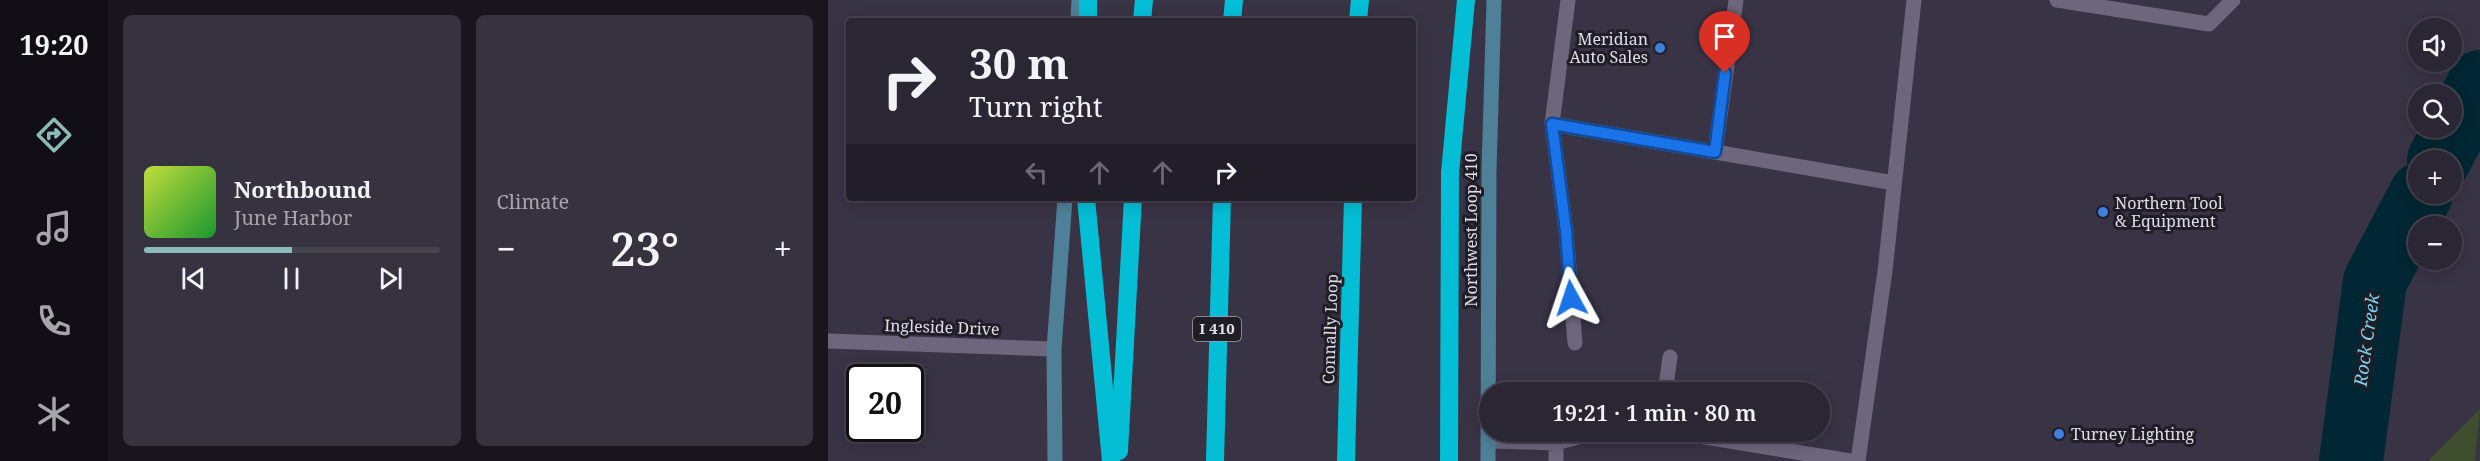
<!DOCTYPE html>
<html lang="en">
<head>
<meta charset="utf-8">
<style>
  :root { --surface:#2b2634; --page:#373240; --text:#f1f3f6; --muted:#a6a5ac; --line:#47434f; --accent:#8bbbb9 }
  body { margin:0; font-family:"Noto Serif",serif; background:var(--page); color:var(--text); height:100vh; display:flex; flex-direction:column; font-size:22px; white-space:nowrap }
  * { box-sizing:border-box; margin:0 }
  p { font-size:20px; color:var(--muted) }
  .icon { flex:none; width:33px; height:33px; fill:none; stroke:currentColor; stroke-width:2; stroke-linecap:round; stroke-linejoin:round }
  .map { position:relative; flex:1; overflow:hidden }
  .details { display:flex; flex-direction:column; gap:15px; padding:15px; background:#18151d; width:720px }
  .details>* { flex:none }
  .banner { position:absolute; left:18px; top:18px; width:570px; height:183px; border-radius:6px; box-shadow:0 3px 15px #0003,0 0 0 2px var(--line); background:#2b2634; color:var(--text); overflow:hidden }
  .buttons { position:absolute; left:1580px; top:18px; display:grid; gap:12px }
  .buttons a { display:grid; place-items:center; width:54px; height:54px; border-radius:50%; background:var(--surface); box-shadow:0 3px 15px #0003,0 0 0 2px var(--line); font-size:30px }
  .speed { position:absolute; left:18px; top:364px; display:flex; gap:12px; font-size:30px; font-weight:700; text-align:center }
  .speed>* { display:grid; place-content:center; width:78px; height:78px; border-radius:50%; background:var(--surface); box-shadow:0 3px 15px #0003,0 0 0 2px var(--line); line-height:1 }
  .speed .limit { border:3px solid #111; border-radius:9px; background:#fff; color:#111 }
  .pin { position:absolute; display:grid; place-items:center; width:51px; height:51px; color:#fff; margin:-62px -26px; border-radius:50% 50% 50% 0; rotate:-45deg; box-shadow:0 0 6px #0007 }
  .pin .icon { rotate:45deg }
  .me { position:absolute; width:66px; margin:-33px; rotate:355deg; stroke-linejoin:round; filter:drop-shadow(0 0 4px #0008) }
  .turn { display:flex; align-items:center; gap:21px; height:126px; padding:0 24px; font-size:27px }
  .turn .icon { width:78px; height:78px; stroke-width:2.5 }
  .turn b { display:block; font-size:42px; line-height:51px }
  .lanes { display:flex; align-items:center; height:57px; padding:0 24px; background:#0003; justify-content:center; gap:30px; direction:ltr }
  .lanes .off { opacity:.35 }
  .big { font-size:45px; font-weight:600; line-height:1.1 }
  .details .tile { flex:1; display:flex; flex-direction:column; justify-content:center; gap:9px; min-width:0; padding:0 21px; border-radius:9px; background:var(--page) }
  .song { display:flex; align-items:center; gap:18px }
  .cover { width:72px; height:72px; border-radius:9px; background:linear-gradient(135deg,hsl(70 70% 55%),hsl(130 70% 35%)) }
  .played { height:6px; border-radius:3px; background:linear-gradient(90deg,var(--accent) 50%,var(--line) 50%) }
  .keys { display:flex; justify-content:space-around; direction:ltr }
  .heat { display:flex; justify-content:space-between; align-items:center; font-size:33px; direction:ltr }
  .details .tiles { flex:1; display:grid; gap:15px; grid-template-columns:repeat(2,1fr) }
  .trip { position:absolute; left:651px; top:382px; width:351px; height:60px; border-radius:30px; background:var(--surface); box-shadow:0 3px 15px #0003,0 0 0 2px var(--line); font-weight:600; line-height:60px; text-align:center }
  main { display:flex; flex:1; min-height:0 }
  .tabs { display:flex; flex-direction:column; width:108px; justify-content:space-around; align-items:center; background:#110f15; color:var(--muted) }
  .tabs .icon { width:42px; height:42px }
  .tabs .selected { color:var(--accent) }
  .tabs b { font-size:27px; color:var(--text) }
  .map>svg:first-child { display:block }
</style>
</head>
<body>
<main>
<nav class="tabs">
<b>19:20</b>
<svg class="icon selected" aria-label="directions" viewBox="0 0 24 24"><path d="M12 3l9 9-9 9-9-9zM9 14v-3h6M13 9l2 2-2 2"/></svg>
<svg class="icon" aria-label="music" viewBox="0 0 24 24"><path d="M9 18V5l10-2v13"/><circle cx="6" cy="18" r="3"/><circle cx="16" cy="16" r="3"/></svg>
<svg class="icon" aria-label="phone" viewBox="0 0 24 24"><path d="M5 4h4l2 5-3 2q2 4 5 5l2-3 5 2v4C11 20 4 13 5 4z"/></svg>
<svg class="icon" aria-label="climate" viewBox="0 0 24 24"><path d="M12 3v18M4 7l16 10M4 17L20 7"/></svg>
</nav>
<section class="details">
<div class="tiles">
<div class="tile">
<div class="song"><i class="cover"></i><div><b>Northbound</b><p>June Harbor</p></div></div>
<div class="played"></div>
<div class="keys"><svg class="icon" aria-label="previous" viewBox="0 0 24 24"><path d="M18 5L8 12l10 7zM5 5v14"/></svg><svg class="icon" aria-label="pause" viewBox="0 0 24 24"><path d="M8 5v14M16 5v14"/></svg><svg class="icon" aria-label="next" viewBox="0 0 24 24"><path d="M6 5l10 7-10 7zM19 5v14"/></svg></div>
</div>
<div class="tile"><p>Climate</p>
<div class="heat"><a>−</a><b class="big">23°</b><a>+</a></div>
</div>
</div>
</section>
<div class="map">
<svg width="1652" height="461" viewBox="0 0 1652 461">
  <rect width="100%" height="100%" fill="#393346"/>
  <path fill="#3f4d2f" d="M1652,409L1647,461H1600Z"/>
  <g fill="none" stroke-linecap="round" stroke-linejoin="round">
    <path stroke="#002733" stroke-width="64" d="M1611,160L1652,82
      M1523,461L1547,281L1593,194"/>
    <path stroke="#6d667c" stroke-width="15" d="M740,0L724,124L738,231L747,343
      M908,0L887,152L1066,183
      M1229,0L1381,24L1405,0
      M724,124L887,152
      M837,393L842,357
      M847,432L1022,461
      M660,441L728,443L768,432
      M728,461V443
      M1030,461L1057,271L1086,0"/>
    <path stroke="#6d667c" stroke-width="15" d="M0,341L226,349"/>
    <path stroke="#4e8097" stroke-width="15" d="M250,21L251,0
      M227,461L226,349L237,198
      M660,461L661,171L666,0"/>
    <path stroke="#04bed6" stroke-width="18" d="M260,21V0
      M314,21L316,0
      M404,21L406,0
      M530,21L532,0
      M258,198L283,461
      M291,451L305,198
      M387,461L394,198
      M518,461L525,198
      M621,461L622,173L638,0"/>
  </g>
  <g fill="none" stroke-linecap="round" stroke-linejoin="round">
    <g stroke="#114b97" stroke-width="15">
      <path id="route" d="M743,298L738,231L724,124L887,152L897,73"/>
    </g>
    <use href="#route" stroke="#1a73e8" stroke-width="10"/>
  </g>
  <g fill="#3f7fe0" stroke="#1f1d25" stroke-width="2">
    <circle cx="832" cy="48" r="6"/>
    <circle cx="1275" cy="212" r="6"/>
    <circle cx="1231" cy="434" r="6"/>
  </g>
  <g text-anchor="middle" stroke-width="6" stroke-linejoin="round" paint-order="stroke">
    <rect fill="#1f1d25" stroke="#a6a3ae" stroke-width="1.5" x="365" y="317" width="48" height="24" rx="4.5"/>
    <g font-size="15" font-weight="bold" fill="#e0dde9">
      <text x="389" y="334">I 410</text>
    </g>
    <g font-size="16" fill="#e0dde9" stroke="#1f1d25" text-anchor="start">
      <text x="820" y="45" text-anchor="end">Meridian<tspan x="820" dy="18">Auto Sales</tspan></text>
      <text x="1287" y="209">Northern Tool<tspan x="1287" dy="18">&amp; Equipment</tspan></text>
      <text x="1243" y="440">Turney Lighting</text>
    </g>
    <g font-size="16" fill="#e0dde9" stroke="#1f1d25">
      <text transform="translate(643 230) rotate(-90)" y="6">Northwest Loop 410</text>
      <text transform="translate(114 327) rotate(2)" y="6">Ingleside Drive</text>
      <text transform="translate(502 329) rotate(-88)" y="6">Connally Loop</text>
    </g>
    <g font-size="18" font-style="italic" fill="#7fd3f0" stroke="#1f1d25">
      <text transform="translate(1539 340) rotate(-82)" y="6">Rock Creek</text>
    </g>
  </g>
</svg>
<div class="buttons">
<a><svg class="icon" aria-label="sound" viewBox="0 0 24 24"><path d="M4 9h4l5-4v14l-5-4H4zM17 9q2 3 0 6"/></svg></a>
<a><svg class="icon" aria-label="search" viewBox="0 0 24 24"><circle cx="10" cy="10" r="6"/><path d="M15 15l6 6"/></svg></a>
<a>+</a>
<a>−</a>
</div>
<div class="speed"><div class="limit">20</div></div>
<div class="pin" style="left:897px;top:73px;background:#d93025"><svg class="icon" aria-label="arrive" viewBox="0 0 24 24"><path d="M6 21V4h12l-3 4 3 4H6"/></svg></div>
<svg class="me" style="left:743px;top:298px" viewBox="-20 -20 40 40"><path d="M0-17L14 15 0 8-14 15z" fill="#1a73e8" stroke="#fff" stroke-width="4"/></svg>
<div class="trip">19:21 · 1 min · 80 m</div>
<div class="banner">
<div class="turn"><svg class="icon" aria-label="right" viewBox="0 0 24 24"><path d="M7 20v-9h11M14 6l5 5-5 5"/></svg><div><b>30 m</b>Turn right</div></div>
<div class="lanes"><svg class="icon off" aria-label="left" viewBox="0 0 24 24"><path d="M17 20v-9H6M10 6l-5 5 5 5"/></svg><svg class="icon off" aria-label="ahead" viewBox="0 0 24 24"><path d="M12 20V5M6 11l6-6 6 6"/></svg><svg class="icon off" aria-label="ahead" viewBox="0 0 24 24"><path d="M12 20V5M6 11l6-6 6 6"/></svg><svg class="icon" aria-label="right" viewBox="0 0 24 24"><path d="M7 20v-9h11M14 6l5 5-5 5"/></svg></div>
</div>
</div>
</main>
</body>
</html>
